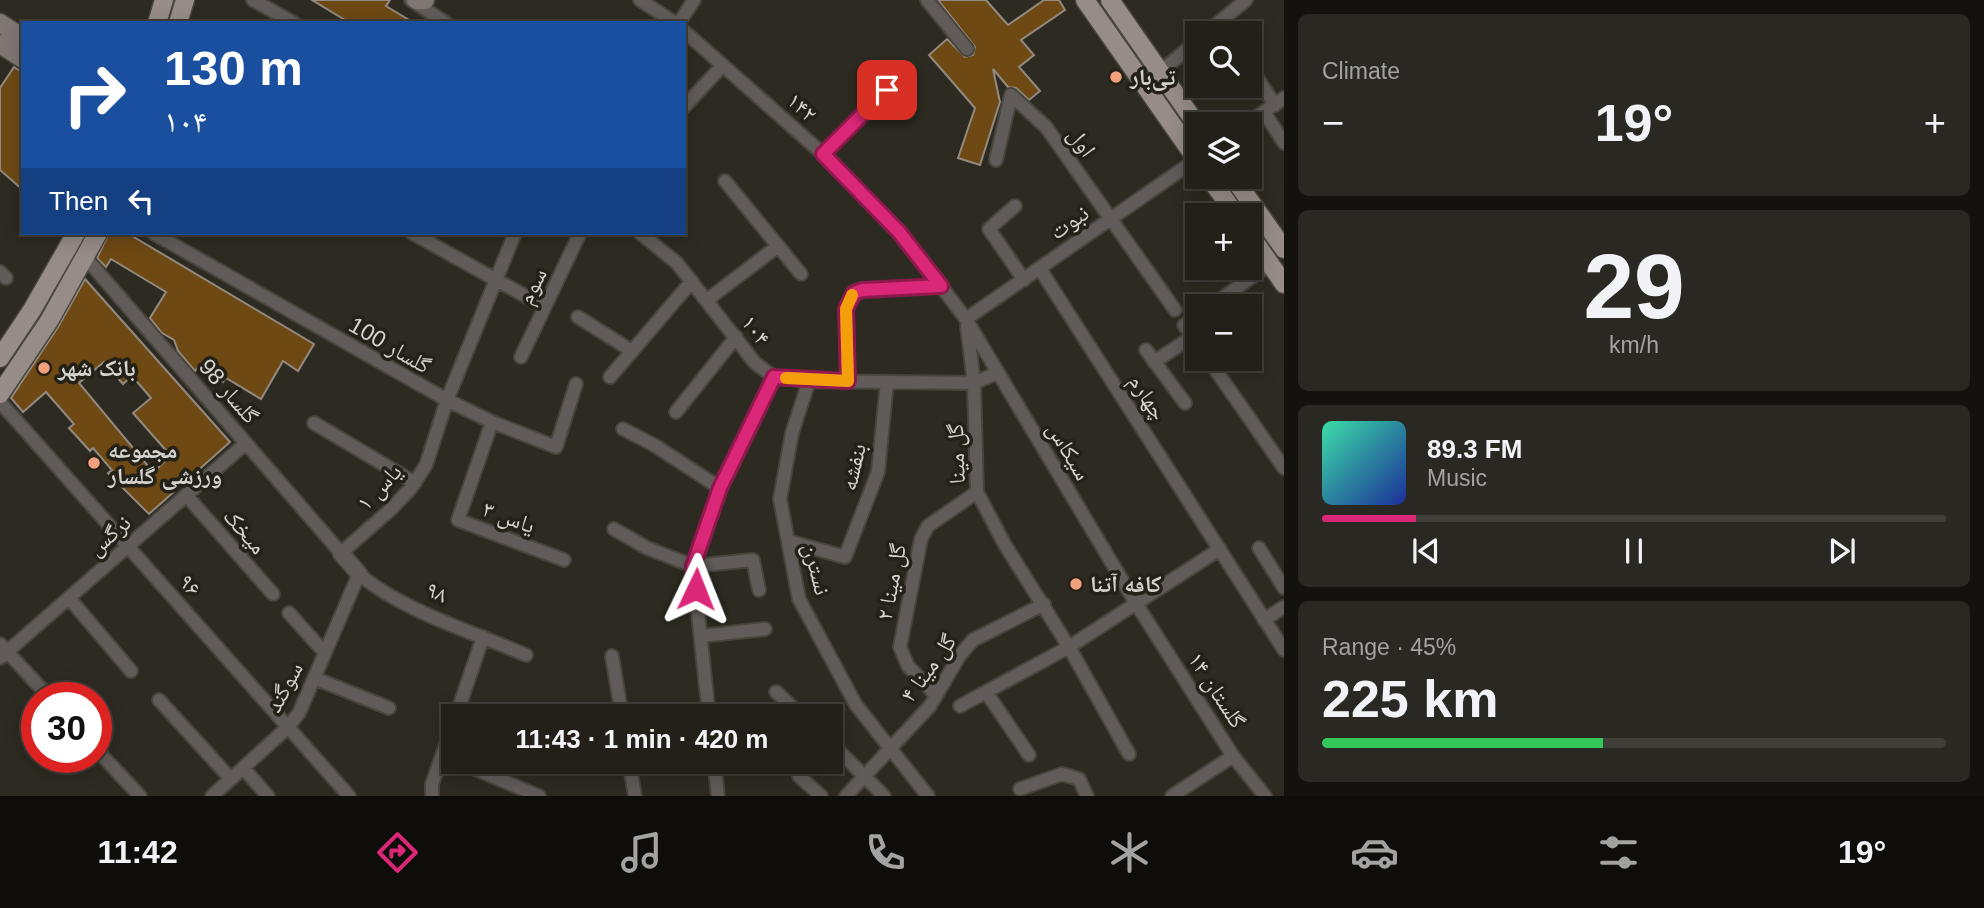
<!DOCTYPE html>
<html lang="en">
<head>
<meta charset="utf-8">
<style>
  :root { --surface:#222019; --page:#2a2822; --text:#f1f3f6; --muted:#a2a3a2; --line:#3f3e38; --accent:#db2777 }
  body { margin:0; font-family:Helvetica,"Noto Naskh Arabic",sans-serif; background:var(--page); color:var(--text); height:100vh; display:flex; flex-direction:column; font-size:26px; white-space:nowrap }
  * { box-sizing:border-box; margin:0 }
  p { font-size:23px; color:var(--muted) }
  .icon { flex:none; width:38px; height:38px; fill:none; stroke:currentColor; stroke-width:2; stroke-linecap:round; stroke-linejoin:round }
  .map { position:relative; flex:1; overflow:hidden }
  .details { display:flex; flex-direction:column; gap:14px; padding:14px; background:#13120e; width:700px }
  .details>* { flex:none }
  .top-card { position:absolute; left:21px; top:21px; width:665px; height:214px; border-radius:0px; box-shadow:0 4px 18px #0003,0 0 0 2px var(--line); background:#1a4fa0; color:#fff; overflow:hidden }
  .controls { position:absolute; left:1185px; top:21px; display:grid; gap:14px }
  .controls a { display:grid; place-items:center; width:77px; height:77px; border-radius:0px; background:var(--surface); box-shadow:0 4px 18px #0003,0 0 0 2px var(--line); font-size:35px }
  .speed { position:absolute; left:21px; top:682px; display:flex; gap:14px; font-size:35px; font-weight:700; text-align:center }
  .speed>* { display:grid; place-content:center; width:91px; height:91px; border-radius:50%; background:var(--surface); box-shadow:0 4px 18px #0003,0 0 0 2px var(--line); line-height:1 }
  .speed .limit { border:10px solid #d22; background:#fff; color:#111 }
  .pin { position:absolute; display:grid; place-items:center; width:60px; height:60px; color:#fff; margin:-30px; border-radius:14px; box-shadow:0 4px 10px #0006 }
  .me { position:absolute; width:77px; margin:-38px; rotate:2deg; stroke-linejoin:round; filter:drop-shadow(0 0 5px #0008) }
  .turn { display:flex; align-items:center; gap:24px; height:147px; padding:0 28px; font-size:32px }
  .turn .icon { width:91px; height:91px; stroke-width:2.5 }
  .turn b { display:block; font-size:49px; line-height:60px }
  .then { display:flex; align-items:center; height:66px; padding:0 28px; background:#0003; gap:14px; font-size:26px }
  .big { font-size:52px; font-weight:700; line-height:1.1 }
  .details .tile { flex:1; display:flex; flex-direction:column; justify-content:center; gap:10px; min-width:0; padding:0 24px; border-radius:10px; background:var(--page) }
  .details .dial { align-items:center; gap:0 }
  .dial b { font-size:91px; line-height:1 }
  .song { display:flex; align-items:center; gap:21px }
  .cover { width:84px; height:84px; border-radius:10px; background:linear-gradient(135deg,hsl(160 70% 55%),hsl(230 70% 35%)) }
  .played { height:7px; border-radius:4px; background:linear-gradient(90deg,var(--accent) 15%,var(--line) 15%) }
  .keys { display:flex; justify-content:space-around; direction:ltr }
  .heat { display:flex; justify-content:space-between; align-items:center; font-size:38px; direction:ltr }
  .charge { height:10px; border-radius:5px; background:linear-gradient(90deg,#34c759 45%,var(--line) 0) }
  .trip { position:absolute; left:441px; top:704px; width:402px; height:70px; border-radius:0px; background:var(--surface); box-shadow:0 4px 18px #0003,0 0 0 2px var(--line); font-weight:700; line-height:70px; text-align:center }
  .tabs { display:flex; height:112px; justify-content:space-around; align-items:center; background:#0e0d0a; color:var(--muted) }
  .tabs .icon { width:49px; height:49px }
  .tabs .active { color:var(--accent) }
  .tabs b { font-size:32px; color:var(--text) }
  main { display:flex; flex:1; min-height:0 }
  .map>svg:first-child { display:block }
</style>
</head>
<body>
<main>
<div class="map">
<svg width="1284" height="796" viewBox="0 0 1284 796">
  <rect width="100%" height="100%" fill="#2d2a21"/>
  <path fill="#6e4914" stroke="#928a81" stroke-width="2" fill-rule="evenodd" d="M312,0H390L386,6L414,23H350Z
    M938,0H986L1008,25L1044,0H1059L1065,10L1021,40L1034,55L1019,67L1040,91L1029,100L1016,88L1008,87L993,69L1000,102L980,165L958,158L975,108L929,55L947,39L965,57L973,55L975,47Z
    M14,67L23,73V190L0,170V88Z
    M109,233H127L314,344L298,371L283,361L261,399L226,378L223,382L198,367L195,371L178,351L174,340L162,333L150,318L166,292L111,259L106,267L97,258Z
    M85,279L230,442L149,514L108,473L112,470L93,448L90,451L69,428L74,424L46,392L23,412L11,398L58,327ZM104,362L123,384L132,376L151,398L133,413L171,456L153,472L79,383Z"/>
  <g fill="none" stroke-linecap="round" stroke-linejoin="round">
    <g stroke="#48453d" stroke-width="16">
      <path id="minor" d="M253,0L294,23
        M411,0L446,23
        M640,0L675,23
        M927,0L967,49
        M679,23L694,0
        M684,31L823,154L899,231L966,319L1137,605L1233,756L1265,796
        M1206,33L1246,0
        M1250,67L1275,105
        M1160,72L1197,41
        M871,73L907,112
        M684,107L723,65
        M1264,112L1284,143
        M1246,124L1284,98
        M823,154L887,90
        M996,160L1011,95L1046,127L1175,310
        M725,181L801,274
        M1015,206L989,229L1024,280
        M153,233L447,400L492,422L556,447L576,384
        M412,233L545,307
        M640,233L677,263L755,363L774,377L809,381L974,383L997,373
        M85,257L341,553L390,510L411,488L426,465L447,400L515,233
        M1040,269L1284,650
        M0,272L6,278
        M707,300L778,246
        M1211,306L1270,264
        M578,317L632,351
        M966,319L1197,159
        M967,326L974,383L977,492L1005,545L1069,647L1129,754
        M1197,343L1184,325L1197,316
        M1146,350L1185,403
        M521,357L580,233
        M1208,359L1284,468
        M1154,362L1192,337
        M610,377L692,281
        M809,381L792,433L780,499L799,599L856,705L928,796
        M848,381L846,309L854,293L861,290L941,286
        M0,402L349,796
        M676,412L736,337
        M492,422L458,520L564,560
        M314,423L415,483
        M623,429L654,445L720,488
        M186,495L273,594
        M614,529L647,548L693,566L753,560L759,590
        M788,541L845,557L878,472L887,382
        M1259,548L1284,588
        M69,598L131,671
        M289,613L325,653
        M1264,620L1284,607
        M701,636L765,629
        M0,644L50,698
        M612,656L622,716
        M0,658L246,443
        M314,678L389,708
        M776,692L802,716
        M986,692L1029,755
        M936,695L908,666L900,647L921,539L928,526L977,492
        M159,700L231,779
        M960,706L1069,647L1220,549
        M456,716L483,637
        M709,716L693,566L720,488L774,377
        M831,743L884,796
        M96,749L140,796
        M456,761L539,796
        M629,761L635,796
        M714,761L718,796
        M243,768L268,796
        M799,776L821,796
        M1020,789L1062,774L1079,779L1087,796
        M212,796L287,728L299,713L359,574C402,611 473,632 526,655
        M432,796V784L453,724
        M846,796L930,706L960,655L973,640L1044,604
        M1172,796L1233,756"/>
    </g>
    <g stroke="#48453d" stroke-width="19">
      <path id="tertiary" d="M341,553L359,574"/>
    </g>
    <g stroke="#48453d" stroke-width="21">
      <path id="secondary" d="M416,0H425
        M0,23L23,38
        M0,44L23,59"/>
    </g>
    <g stroke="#48453d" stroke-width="21">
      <path id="primary" d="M1085,0L1197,160
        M1110,0L1197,125
        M157,23L164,0
        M178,23L185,0
        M1209,177L1236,215
        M1233,177L1284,249
        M1250,235L1284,284
        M0,358L32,310L76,233
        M0,394L49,321L98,233"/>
    </g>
    <use href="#minor" stroke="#615c5a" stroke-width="12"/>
    <use href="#tertiary" stroke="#615c5a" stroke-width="16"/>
    <use href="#secondary" stroke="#7f7774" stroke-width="18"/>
    <use href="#primary" stroke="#978c88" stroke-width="18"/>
  </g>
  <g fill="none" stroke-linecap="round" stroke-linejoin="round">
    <g stroke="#8e194d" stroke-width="18">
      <path id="route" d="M696,589L693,566L720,488L774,377L848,381L846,309L854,293L862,290L941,286L899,232L823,154L887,90"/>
    </g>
    <use href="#route" stroke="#db2777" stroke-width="12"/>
    <path stroke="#f59e0b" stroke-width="12" d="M786,378L848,381L846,309L852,295"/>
  </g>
  <g fill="#f2a07e" stroke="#232118" stroke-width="2.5">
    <circle cx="1116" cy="77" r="7"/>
    <circle cx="44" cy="368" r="7"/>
    <circle cx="94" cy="463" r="7"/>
    <circle cx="1076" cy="584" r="7"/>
  </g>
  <g text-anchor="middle" stroke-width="7" stroke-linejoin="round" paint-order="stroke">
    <g font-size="23" font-weight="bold" fill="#d5d3ce" stroke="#232118" text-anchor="start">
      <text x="1130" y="85">تی‌بار</text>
      <text x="58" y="376">بانک شهر</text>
      <text x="108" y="458">مجموعه<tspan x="108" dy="26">ورزشی گلسار</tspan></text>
      <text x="1090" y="592">کافه آتنا</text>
    </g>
    <g font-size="23" fill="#d5d3ce" stroke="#232118">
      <text transform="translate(802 107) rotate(42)" y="8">۱۴۲</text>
      <text transform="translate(1082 142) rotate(55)" y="8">اول</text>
      <text transform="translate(1069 222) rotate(-35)" y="8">نبوت</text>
      <text transform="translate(532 286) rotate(-64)" y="8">سوم</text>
      <text transform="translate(756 330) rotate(53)" y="8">۱۰۴</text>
      <text transform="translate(390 345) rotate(30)" y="8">گلسار 100</text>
      <text transform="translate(229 391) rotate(49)" y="8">گلسار 98</text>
      <text transform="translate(1148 397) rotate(57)" y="8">چهارم</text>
      <text transform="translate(1069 451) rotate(59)" y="8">سیکاس</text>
      <text transform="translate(956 454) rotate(-92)" y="8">گل مینا</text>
      <text transform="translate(853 467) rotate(-77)" y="8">بنفشه</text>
      <text transform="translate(379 487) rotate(-47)" y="8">یاس ۱</text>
      <text transform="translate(509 517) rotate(20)" y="8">یاس ۳</text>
      <text transform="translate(245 531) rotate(49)" y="8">میخک</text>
      <text transform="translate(109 535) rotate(-41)" y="8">نرگس</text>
      <text transform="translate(817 569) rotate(76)" y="8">نسترن</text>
      <text transform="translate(891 582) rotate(-79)" y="8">گل مینا ۲</text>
      <text transform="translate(190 585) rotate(49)" y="8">۹۶</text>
      <text transform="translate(437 592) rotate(24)" y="8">۹۸</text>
      <text transform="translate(928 668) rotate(-54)" y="8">گل مینا ۴</text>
      <text transform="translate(284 687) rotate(-62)" y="8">سوگند</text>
      <text transform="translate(1217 690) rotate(57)" y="8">گلستان ۱۴</text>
    </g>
  </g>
</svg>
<div class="controls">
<a><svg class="icon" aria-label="search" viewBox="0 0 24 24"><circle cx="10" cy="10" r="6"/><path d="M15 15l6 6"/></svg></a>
<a><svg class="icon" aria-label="layers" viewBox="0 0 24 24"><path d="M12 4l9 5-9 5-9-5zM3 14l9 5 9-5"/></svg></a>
<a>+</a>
<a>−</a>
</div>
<div class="speed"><div class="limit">30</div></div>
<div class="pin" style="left:887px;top:90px;background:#d93025"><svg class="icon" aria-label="arrive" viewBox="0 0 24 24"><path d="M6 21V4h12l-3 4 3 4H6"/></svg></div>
<svg class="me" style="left:696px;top:589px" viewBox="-20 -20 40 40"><path d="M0-17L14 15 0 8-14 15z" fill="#db2777" stroke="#fff" stroke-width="4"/></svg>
<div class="trip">11:43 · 1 min · 420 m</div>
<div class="top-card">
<div class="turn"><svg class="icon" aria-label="right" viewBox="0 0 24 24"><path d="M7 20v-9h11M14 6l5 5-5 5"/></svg><div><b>130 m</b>۱۰۴</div></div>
<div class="then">Then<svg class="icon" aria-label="left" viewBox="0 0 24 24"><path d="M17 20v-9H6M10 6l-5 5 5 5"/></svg></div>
</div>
</div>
<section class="details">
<div class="tile"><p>Climate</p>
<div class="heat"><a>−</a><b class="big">19°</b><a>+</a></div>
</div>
<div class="tile dial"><b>29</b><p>km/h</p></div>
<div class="tile">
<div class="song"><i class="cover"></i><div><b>89.3 FM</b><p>Music</p></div></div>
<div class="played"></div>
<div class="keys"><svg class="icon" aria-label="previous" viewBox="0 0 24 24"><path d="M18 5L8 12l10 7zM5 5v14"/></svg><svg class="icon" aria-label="pause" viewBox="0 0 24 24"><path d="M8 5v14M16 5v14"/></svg><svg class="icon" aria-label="next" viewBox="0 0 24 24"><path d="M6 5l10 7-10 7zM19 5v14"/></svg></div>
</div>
<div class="tile"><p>Range · 45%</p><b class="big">225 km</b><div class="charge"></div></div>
</section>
</main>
<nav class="tabs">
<b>11:42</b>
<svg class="icon active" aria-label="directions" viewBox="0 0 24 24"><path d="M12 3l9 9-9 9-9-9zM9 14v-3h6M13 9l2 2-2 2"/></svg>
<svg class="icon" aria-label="music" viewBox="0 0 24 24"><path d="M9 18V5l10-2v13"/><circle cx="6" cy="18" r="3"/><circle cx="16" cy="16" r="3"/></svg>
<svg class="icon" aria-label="phone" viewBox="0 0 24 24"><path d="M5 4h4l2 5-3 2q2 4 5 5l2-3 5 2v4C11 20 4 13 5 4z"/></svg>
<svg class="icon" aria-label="climate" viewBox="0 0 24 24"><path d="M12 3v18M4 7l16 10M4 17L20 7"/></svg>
<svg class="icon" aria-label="car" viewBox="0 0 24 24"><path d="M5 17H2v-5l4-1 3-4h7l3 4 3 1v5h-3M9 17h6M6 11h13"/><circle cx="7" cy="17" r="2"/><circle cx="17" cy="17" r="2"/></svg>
<svg class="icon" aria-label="filters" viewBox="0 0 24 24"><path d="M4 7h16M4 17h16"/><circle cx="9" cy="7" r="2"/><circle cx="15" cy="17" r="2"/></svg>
<b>19°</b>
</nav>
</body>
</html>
